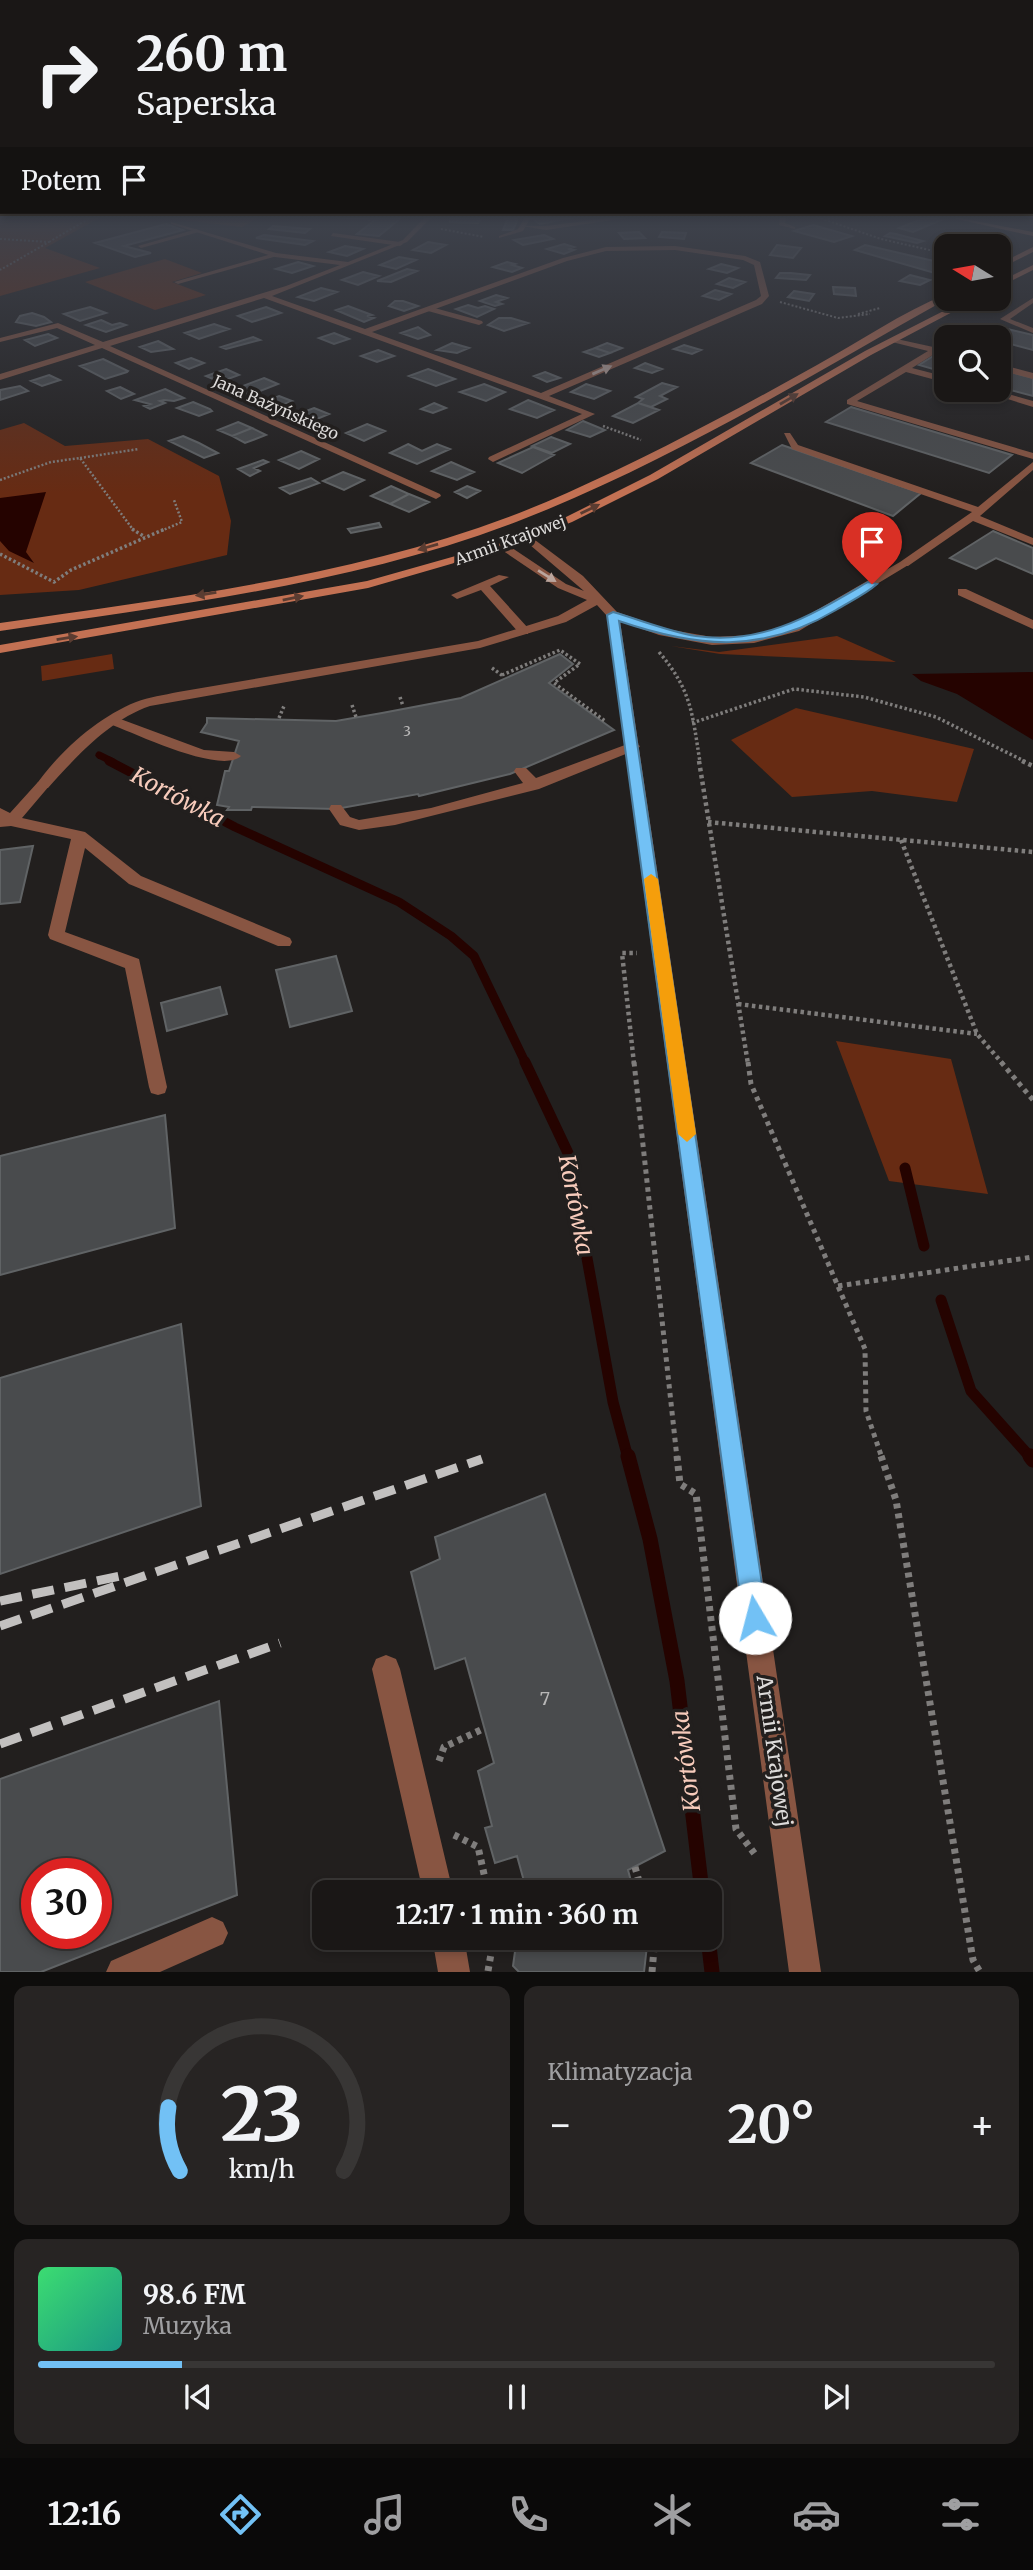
<!DOCTYPE html>
<html lang="pl">
<head>
<meta charset="utf-8">
<style>
  :root { --surface:#1a1716; --page:#272423; --text:#f1f3f6; --muted:#9f9fa1; --line:#383635; --accent:#72c1f5 }
  body { margin:0; font-family:Merriweather,serif; background:var(--page); color:var(--text); height:100vh; display:flex; flex-direction:column; font-size:26px; white-space:nowrap }
  * { box-sizing:border-box; margin:0 }
  p { font-size:23px; color:var(--muted) }
  .icon { flex:none; width:38px; height:38px; fill:none; stroke:currentColor; stroke-width:2; stroke-linecap:round; stroke-linejoin:round }
  .map { position:relative; height:1972px; overflow:hidden }
  .panel { display:flex; flex-direction:column; gap:14px; padding:14px; background:#0e0d0c; flex:1 }
  .panel>* { flex:none }
  .top-card { position:absolute; left:0px; top:0px; width:1034px; height:214px; box-shadow:0 4px 10px #0003,0 0 0 2px var(--line); background:#1a1716; color:var(--text); overflow:hidden }
  .needle { width:46px; rotate:281deg }
  .buttons { position:absolute; left:934px; top:234px; display:grid; gap:14px }
  .buttons a { display:grid; place-items:center; width:77px; height:77px; border-radius:14px; background:var(--surface); box-shadow:0 4px 10px #0003,0 0 0 2px var(--line); font-size:35px }
  .speed { position:absolute; left:21px; top:1858px; display:flex; gap:14px; font-size:35px; font-weight:700; text-align:center }
  .speed>* { display:grid; place-content:center; width:91px; height:91px; border-radius:50%; background:var(--surface); box-shadow:0 4px 10px #0003,0 0 0 2px var(--line); line-height:1 }
  .speed .limit { border:10px solid #d22; background:#fff; color:#111 }
  .pin { position:absolute; display:grid; place-items:center; width:60px; height:60px; color:#fff; margin:-72px -30px; border-radius:50% 50% 50% 0; rotate:-45deg; box-shadow:0 0 7px #0007 }
  .pin .icon { rotate:45deg }
  .me { position:absolute; width:77px; margin:-38px; rotate:352deg; stroke-linejoin:round; filter:drop-shadow(0 0 5px #0008) }
  .turn { display:flex; align-items:center; gap:24px; height:147px; padding:0 21px; font-size:32px }
  .turn .icon { width:91px; height:91px; stroke-width:2.5 }
  .turn b { display:block; font-size:49px; line-height:60px }
  .then { display:flex; align-items:center; height:66px; padding:0 21px; background:#0003; gap:14px; font-size:26px }
  .big { font-size:52px; font-weight:700; line-height:1.1 }
  .panel .tile { flex:1; display:flex; flex-direction:column; justify-content:center; gap:10px; min-width:0; padding:0 24px; border-radius:14px; background:var(--page) }
  .panel .dial { align-items:center; gap:0 }
  .dial svg { height:182px; overflow:visible; fill:none; stroke:var(--line); stroke-width:7; stroke-linecap:round; text-anchor:middle }
  .dial text { fill:var(--text); stroke:none }
  .song { display:flex; align-items:center; gap:21px }
  .cover { width:84px; height:84px; border-radius:10px; background:linear-gradient(135deg,hsl(140 70% 55%),hsl(170 70% 35%)) }
  .played { height:7px; border-radius:4px; background:linear-gradient(90deg,var(--accent) 15%,var(--line) 15%) }
  .keys { display:flex; justify-content:space-around; direction:ltr }
  .heat { display:flex; justify-content:space-between; align-items:center; font-size:38px; direction:ltr }
  .panel .tiles { flex:1; display:grid; gap:14px; grid-template-columns:1fr 1fr }
  .tile:last-child { grid-column:span 2 }
  .trip { position:absolute; left:312px; top:1880px; width:410px; height:70px; border-radius:14px; background:var(--surface); box-shadow:0 4px 10px #0003,0 0 0 2px var(--line); font-weight:700; line-height:70px; text-align:center }
  .menu { display:flex; height:112px; justify-content:space-around; align-items:center; background:#0a0909; color:var(--muted) }
  .menu .icon { width:49px; height:49px }
  .menu .on { color:var(--accent) }
  .menu b { font-size:32px; color:var(--text) }
  .map>svg:first-child { display:block }
</style>
</head>
<body>
<div class="map">
<svg width="1033" height="1972" viewBox="0 0 1033 1972">
  <rect width="100%" height="100%" fill="#221f1e"/>
  <path fill="#672b13" d="M0,217H101L45,248L100,268L0,296Z
    M156,217H259L242,227Z
    M165,259L202,273L172,282L206,295L155,310L85,282Z
    M24,423L65,446L148,439L219,476L231,521L227,555L79,590L0,595V430Z
    M837,636L896,662L720,654L671,646L719,652Z
    M112,654L114,669L42,681L41,666Z
    M796,708L974,749L957,802L872,791L792,797L731,740Z
    M836,1041L951,1059L988,1194L889,1181Z"/>
  <path fill="#250300" d="M46,492L26,552L34,563L9,551L0,541V498Z
    M1033,672V740L957,694L921,681L912,674Z"/>
  <g fill="none" stroke-linecap="round" stroke-linejoin="round">
    <path stroke="#250300" stroke-width="7" d="M99,755L113,762"/>
    <path stroke="#250300" stroke-width="9" d="M109,761L235,827L399,902L451,936L474,956L526,1064"/>
    <path stroke="#250300" stroke-width="11" d="M525,1062L568,1153L613,1402L628,1458
      M905,1168L924,1246
      M941,1300L971,1391L1031,1458"/>
    <path stroke="#250300" stroke-width="15" d="M628,1456L650,1539L677,1681L702,1892
      M1030,1456L1033,1460
      M708,1937L712,1972"/>
  </g>
  <path fill="#494b4d" stroke="#606365" stroke-width="2" fill-rule="evenodd" d="M336,217H402L379,236L357,234L375,220Z
    M450,217H480L478,220H480L478,223L450,222Z
    M503,217H515L517,221L513,230H503L507,220Z
    M530,217H575L540,224Z
    M926,217L941,220L913,232L899,228Z
    M166,224L183,230L124,246L151,253L135,257L95,243Z
    M813,225L852,236L834,242L794,231Z
    M273,226L310,229L305,233L269,229Z
    M639,232L645,238L624,239L619,233Z
    M662,232L686,233L684,239L659,237Z
    M890,233L896,234L923,241L917,243L885,236Z
    M952,233L994,242L986,247H958L965,243L943,238Z
    M264,235L313,241L305,245L256,238Z
    M544,235L553,239L523,245L514,240Z
    M428,242L446,245L431,253L413,250Z
    M564,244L574,247L568,249L574,250L564,254L547,249Z
    M777,245L801,248L793,258L770,255Z
    M865,245L947,264V269L938,274L855,250Z
    M345,246L363,249L347,256L329,252Z
    M399,257L416,260L396,269L380,265Z
    M298,262L313,266L292,273L276,269Z
    M507,262L515,264L512,265L522,268L512,272L493,267Z
    M721,264L738,268L727,273L709,269Z
    M407,269L417,271L391,282L377,281Z
    M363,272L379,276L358,285L342,280Z
    M780,273H791L810,275L806,280L776,278Z
    M910,275L930,280L920,285L900,281Z
    M729,278L745,282L733,288L717,284Z
    M833,287L855,288L856,296L834,294Z
    M321,288L337,292L314,301L298,297Z
    M715,290L731,294L719,300L703,296Z
    M794,291L814,294L809,301L788,297Z
    M496,295L507,298L496,302L502,304L495,306L480,301Z
    M395,301H403L418,306L404,311L389,306Z
    M468,305L478,308L485,306L494,309L477,317L456,309Z
    M348,306L372,315L367,316L374,318L364,322L336,310Z
    M90,307L106,313L80,321L64,314Z
    M266,307L281,313L252,322L238,316Z
    M32,313L44,317L51,322L36,326L16,322L20,316Z
    M499,318H511L528,323L504,331L488,325Z
    M101,320L112,325L120,323L126,325L106,332L86,325Z
    M214,324L229,329L199,339L185,333Z
    M987,324L1033,335V350L999,341V338L971,334Z
    M418,327L430,335L418,339L401,333Z
    M334,333L349,339L334,344L319,338Z
    M48,334L57,338L35,346L25,340Z
    M253,337L260,340L226,349L221,347Z
    M158,341L173,349L151,352L140,347Z
    M452,343L469,348L457,353L437,350Z
    M607,343L622,348L610,353L595,348Z
    M684,345L701,350L692,354L674,349Z
    M595,348L610,353L599,357L584,352Z
    M378,350L394,356L377,362L361,356Z
    M938,353L947,355V373L919,365Z
    M191,358L204,363L189,369L176,363Z
    M103,359L128,371L127,372L105,379L80,366Z
    M645,363L662,369L652,373L635,368Z
    M226,369L239,375L220,382L206,376Z
    M428,369L455,379L436,386L409,376Z
    M999,369L1033,378V396L999,387Z
    M545,372L560,378L547,382L534,376Z
    M49,375L60,380L42,386L31,381Z
    M264,378L278,384L250,395L235,389Z
    M662,383L677,387L660,396L667,399L651,407L638,403L643,399L636,397Z
    M484,384L505,392L486,401L460,392Z
    M586,384L610,391L594,399L571,392Z
    M20,386L28,391L0,400V390Z
    M120,387L134,394L121,399L107,391Z
    M165,389L184,398L174,401L164,400L160,401L165,403L150,409L144,406L150,404L135,400Z
    M279,396L292,401L277,407L264,402Z
    M528,400L554,410L537,418L510,409Z
    M193,402L210,409L212,411L199,416L177,408Z
    M434,403L446,408L433,413L421,409Z
    M638,403L659,410L633,423L613,416Z
    M851,407L1012,455L989,473L826,422Z
    M314,408L329,414L310,422L295,415Z
    M583,421L605,430L590,437L567,430Z
    M238,422L252,428L232,436L218,430Z
    M367,424L385,431L364,441L346,433Z
    M252,428L266,435L245,443L232,436Z
    M183,436L199,443L218,453L204,458L169,441Z
    M551,437L570,444L552,453L532,446Z
    M408,444L422,451L437,444L450,449L417,464L390,453Z
    M782,445L921,493L893,516L751,463Z
    M533,447L554,455L522,473L498,463Z
    M301,451L319,459L299,469L279,460Z
    M263,460L268,462L254,468L260,471L250,476L238,469Z
    M451,462L474,472L457,480L432,471Z
    M343,472L364,480L344,490L323,481Z
    M311,478L319,483L290,494L280,488Z
    M391,486L409,494L390,504L371,496Z
    M467,486L480,491L467,498L455,492Z
    M409,494L429,502L409,512L390,504Z
    M379,523L381,527L351,533L348,529Z
    M993,531L1033,548V574L996,558L976,569L950,558Z
    M560,654L573,664L549,683L614,730L510,774L419,796L418,794L336,809L252,807L251,810H227L229,807L217,805L225,771H229L239,741L201,732L207,723V718L336,721L382,713L461,698Z
    M33,846L20,902L0,904V850Z
    M336,956L352,1011L290,1027L276,970Z
    M220,987L227,1014L167,1031L161,1003Z
    M165,1115L175,1228L0,1275V1156Z
    M181,1324L201,1506L0,1574V1378Z
    M545,1494L665,1851L628,1870L634,1892H527L517,1856L495,1863L485,1828L492,1826L478,1771L494,1763L465,1658L435,1669L411,1572L440,1559L435,1537Z
    M219,1701L237,1895L41,1972H0V1779ZM37,1874H96V1934H37Z
    M517,1937H648L644,1972H519L513,1966Z"/>
  <g fill="none" stroke-linecap="round" stroke-linejoin="round">
    <path stroke="#7f7d7c" stroke-width="2" stroke-dasharray="2 2" stroke-linecap="butt" d="M817,217L881,239L934,251
      M828,219L841,217
      M441,229L484,237
      M0,239L49,242L0,270
      M49,242L92,217
      M780,302L838,318L870,314
      M858,314L880,308"/>
    <path stroke="#7f7d7c" stroke-width="2.5" stroke-dasharray="2 2" stroke-linecap="butt" d="M603,426L641,440
      M80,458L139,449
      M0,480L51,462L80,458L134,531
      M161,531L182,522L174,500"/>
    <path stroke="#7f7d7c" stroke-width="3.5" stroke-dasharray="2.5 2.5" stroke-linecap="butt" d="M132,529L145,537
      M0,554L54,582L71,570L165,529
      M659,652C692,691 692,713 700,762
      M492,668L503,676
      M502,675L560,650L580,664L554,683L605,721
      M400,697L403,706
      M352,705L356,717
      M279,718L284,706
      M692,723L794,689L864,697L936,717L1026,762"/>
    <path stroke="#7f7d7c" stroke-width="4.5" stroke-dasharray="3.5 3.5" stroke-linecap="butt" d="M699,761L748,1064
      M1022,761L1033,766
      M708,822L1033,852
      M901,840L977,1034L1003,1064
      M738,1004L977,1034
      M634,1064L622,953H637"/>
    <path stroke="#7f7d7c" stroke-width="5" stroke-dasharray="4.5 4.5" stroke-linecap="butt" d="M634,1062L677,1458
      M748,1062L751,1084L865,1349L866,1411L882,1458
      M1001,1062L1033,1100
      M838,1286L1033,1257"/>
    <path stroke="#7f7d7c" stroke-width="7" stroke-dasharray="5 5" stroke-linecap="butt" d="M677,1456L680,1484L696,1494L736,1829L757,1857
      M881,1456L896,1500L973,1960L980,1972
      M439,1761L444,1747L485,1728
      M454,1835L478,1847L488,1892
      M635,1867L642,1892
      M488,1971L494,1937
      M652,1972L655,1937"/>
    <path fill="#885542" fill-rule="evenodd" d="M616,217H633L546,230L521,226H546Z
      M197,229L199,232L141,248L138,246Z
      M333,233L400,242L403,244L400,246L331,236Z
      M275,253L277,256L178,284L174,282Z
      M1033,298V303L1010,319L1033,328V333L1000,319Z
      M431,307L482,321L483,323L479,325L428,311Z
      M892,338L947,350V355L936,353L912,368L947,377V383L906,372L857,401L1033,453V459L847,404V400L928,351L892,342Z
      M999,364L1033,373V379L999,370Z
      M979,390H994L1033,401V407Z
      M784,433H790L798,445L978,507L1033,462V470L980,516L1033,538V545L973,521L908,566H900V562L972,512L792,449Z
      M499,575L509,577L490,586L528,628V634H520L481,590L457,599L451,595Z
      M958,589H966L1033,620V629L958,595Z
      M115,717L204,750L234,752L241,756C221,775 134,733 110,724V718Z
      M633,742L640,746L638,749L539,789L395,825L359,830L340,825L329,809L331,805H341L350,817L359,820L431,808L523,783L514,771L516,768H526L536,778Z
      M43,780L50,785L22,818L85,832L141,876L290,938L292,942L290,946H278L129,884L85,848L65,932L139,959L167,1087L165,1093L158,1095L151,1093L149,1087L125,968L50,939L48,935L71,839L11,826L0,827V808L10,813L38,782Z
      M212,1917L223,1922L228,1933L223,1944L160,1972H106L111,1961Z"/>
    <path fill="#885542" fill-rule="evenodd" d="M425,217H432L407,242L272,296L365,329L563,258L606,247L675,246L745,256L760,262L769,296L762,304L549,396L595,414L493,462L488,459L489,457L582,414L264,298L110,346L440,494L441,496L436,499L102,348L0,380V374L95,345L57,328L0,342V338L58,323L103,342L286,286L340,265L275,257L171,224V222L276,253L348,262L403,240ZM675,250L743,260L754,265L761,296L756,300L541,393L372,332L567,261L606,251Z
      M525,217H531L523,231L499,238V236L518,229Z
      M780,217H786L785,223L795,227V229L779,225Z
      M527,534L583,576L617,612L666,629L712,637L754,635L791,625L900,562L910,564L799,631L754,643L712,645L659,635L620,621L821,1972H789L607,616L597,605L566,622L480,648L150,706C109,720 76,757 48,788H38L36,785C59,752 98,717 136,702C149,697 164,695 178,692L478,641L558,616L587,600L558,588L496,546L506,544L566,584L584,591L523,539V535Z
      M386,1655L396,1659L400,1669L453,1892H423L372,1669L376,1659Z
      M432,1937H464L470,1972H438Z"/>
    <path fill="#c37153" fill-rule="evenodd" d="M954,217L1033,232V236L957,219Z
      M1033,247V252L999,269V264Z
      M1033,265V270L999,287V282Z
      M947,294V299C806,378 667,464 516,522C351,585 173,605 0,631V623C192,595 388,573 567,493C652,455 735,411 817,365C859,342 902,312 947,294Z
      M967,299H977L871,355L658,479L572,522L506,548L368,588L0,653V645L367,581L498,544L564,518L650,475L865,351Z"/>
    <path stroke="#c2c0bf" stroke-width="9" stroke-dasharray="22 11" stroke-linecap="butt" d="M0,1601L120,1576
      M0,1626L482,1459
      M0,1744L280,1643"/>
  </g>
  <defs><path id="oneway-solid" d="M-6-.8H1V-3.2L6.5 0L1 3.2V.8H-6Z" transform="scale(1.75)"/></defs>
  <g fill="#bba59d">
    <use href="#oneway-solid" transform="translate(602 370) rotate(-23)"/>
    <use href="#oneway-solid" transform="translate(547 576) rotate(32)"/>
  </g>
  <g fill="#5a3c31">
    <use href="#oneway-solid" transform="translate(789 399) rotate(-30)"/>
    <use href="#oneway-solid" transform="translate(590 509) rotate(-26)"/>
    <use href="#oneway-solid" transform="translate(428 547) rotate(164)"/>
    <use href="#oneway-solid" transform="translate(206 594) rotate(171)"/>
    <use href="#oneway-solid" transform="translate(293 598) rotate(-11)"/>
    <use href="#oneway-solid" transform="translate(67 638) rotate(-9)"/>
  </g>
  <linearGradient id="sky" x2="0" y2="1"><stop stop-color="#131110"/><stop offset="0.44" stop-color="#3e424c"/><stop offset="1" stop-color="#3e424c" stop-opacity="0"/></linearGradient>
  <rect width="1033" height="493" fill="url(#sky)"/>
  <path fill="#72c1f5" stroke="#4a7d9f" stroke-width="2" d="M868,582L877,584C866,594 849,602 836,610C762,654 698,648 619,621L767,1618L764,1626L755,1630L746,1626L743,1618L607,615L613,612C641,620 667,631 696,636C763,646 813,614 868,582Z"/>
  <path fill="#f59e0b" d="M651,874L658,879L696,1134L687,1142L678,1134L644,879Z"/>
  <g text-anchor="middle" stroke-width="7" stroke-linejoin="round" paint-order="stroke">
    <g font-size="14" fill="#b8b7b7">
      <text x="407" y="736">3</text>
    </g>
    <g font-size="16" fill="#dddbda" stroke="#221f1e">
      <text transform="translate(276 407) rotate(24)" y="6">Jana Bażyńskiego</text>
      <text transform="translate(510 540) rotate(-20)" y="6">Armii Krajowej</text>
    </g>
    <g font-size="18" fill="#b8b7b7">
      <text x="545" y="1705">7</text>
    </g>
    <g font-size="21" fill="#dddbda" stroke="#221f1e">
      <text transform="translate(774 1751) rotate(82)" y="7">Armii Krajowej</text>
    </g>
    <g font-size="23" font-style="italic" fill="#f7cbbb" stroke="#221f1e">
      <text transform="translate(178 797) rotate(28)" y="8">Kortówka</text>
      <text transform="translate(576 1205) rotate(79)" y="8">Kortówka</text>
      <text transform="translate(686 1761) rotate(-97)" y="8">Kortówka</text>
    </g>
  </g>
</svg>
<div class="buttons">
<a><svg class="needle" viewBox="-14 -14 28 28"><path d="M0-13l5 13h-10z" fill="#e53935"/><path d="M0 13l5-13h-10z" fill="#9f9fa1"/></svg></a>
<a><svg class="icon" aria-label="search" viewBox="0 0 24 24"><circle cx="10" cy="10" r="6"/><path d="M15 15l6 6"/></svg></a>
</div>
<div class="speed"><div class="limit">30</div></div>
<div class="pin" style="left:872px;top:584px;background:#d93025"><svg class="icon" aria-label="arrive" viewBox="0 0 24 24"><path d="M6 21V4h12l-3 4 3 4H6"/></svg></div>
<svg class="me" style="left:755px;top:1618px" viewBox="-20 -20 40 40"><circle r="19" fill="#fff"/><path d="M0-13L10 11 0 6-10 11z" fill="#72c1f5"/></svg>
<div class="trip">12:17 · 1 min · 360 m</div>
<div class="top-card">
<div class="turn"><svg class="icon" aria-label="right" viewBox="0 0 24 24"><path d="M7 20v-9h11M14 6l5 5-5 5"/></svg><div><b>260 m</b>Saperska</div></div>
<div class="then">Potem<svg class="icon" aria-label="arrive" viewBox="0 0 24 24"><path d="M6 21V4h12l-3 4 3 4H6"/></svg></div>
</div>
</div>
<section class="panel">
<div class="tiles">
<div class="tile dial"><svg viewBox="0 0 100 80">
<path d="M14 69A42 42 0 1 1 86 69"/>
<path d="M14 69A42 42 0 0 1 9 41" stroke="#72c1f5"/>
<text x="50" y="56" font-size="32" font-weight="700">23</text>
<text x="50" y="72" font-size="11">km/h</text>
</svg></div>
<div class="tile"><p>Klimatyzacja</p>
<div class="heat"><a>−</a><b class="big">20°</b><a>+</a></div>
</div>
<div class="tile">
<div class="song"><i class="cover"></i><div><b>98.6 FM</b><p>Muzyka</p></div></div>
<div class="played"></div>
<div class="keys"><svg class="icon" aria-label="previous" viewBox="0 0 24 24"><path d="M18 5L8 12l10 7zM5 5v14"/></svg><svg class="icon" aria-label="pause" viewBox="0 0 24 24"><path d="M8 5v14M16 5v14"/></svg><svg class="icon" aria-label="next" viewBox="0 0 24 24"><path d="M6 5l10 7-10 7zM19 5v14"/></svg></div>
</div>
</div>
</section>
<nav class="menu">
<b>12:16</b>
<svg class="icon on" aria-label="directions" viewBox="0 0 24 24"><path d="M12 3l9 9-9 9-9-9zM9 14v-3h6M13 9l2 2-2 2"/></svg>
<svg class="icon" aria-label="music" viewBox="0 0 24 24"><path d="M9 18V5l10-2v13"/><circle cx="6" cy="18" r="3"/><circle cx="16" cy="16" r="3"/></svg>
<svg class="icon" aria-label="phone" viewBox="0 0 24 24"><path d="M5 4h4l2 5-3 2q2 4 5 5l2-3 5 2v4C11 20 4 13 5 4z"/></svg>
<svg class="icon" aria-label="climate" viewBox="0 0 24 24"><path d="M12 3v18M4 7l16 10M4 17L20 7"/></svg>
<svg class="icon" aria-label="car" viewBox="0 0 24 24"><path d="M5 17H2v-5l4-1 3-4h7l3 4 3 1v5h-3M9 17h6M6 11h13"/><circle cx="7" cy="17" r="2"/><circle cx="17" cy="17" r="2"/></svg>
<svg class="icon" aria-label="filters" viewBox="0 0 24 24"><path d="M4 7h16M4 17h16"/><circle cx="9" cy="7" r="2"/><circle cx="15" cy="17" r="2"/></svg>
</nav>
</body>
</html>
